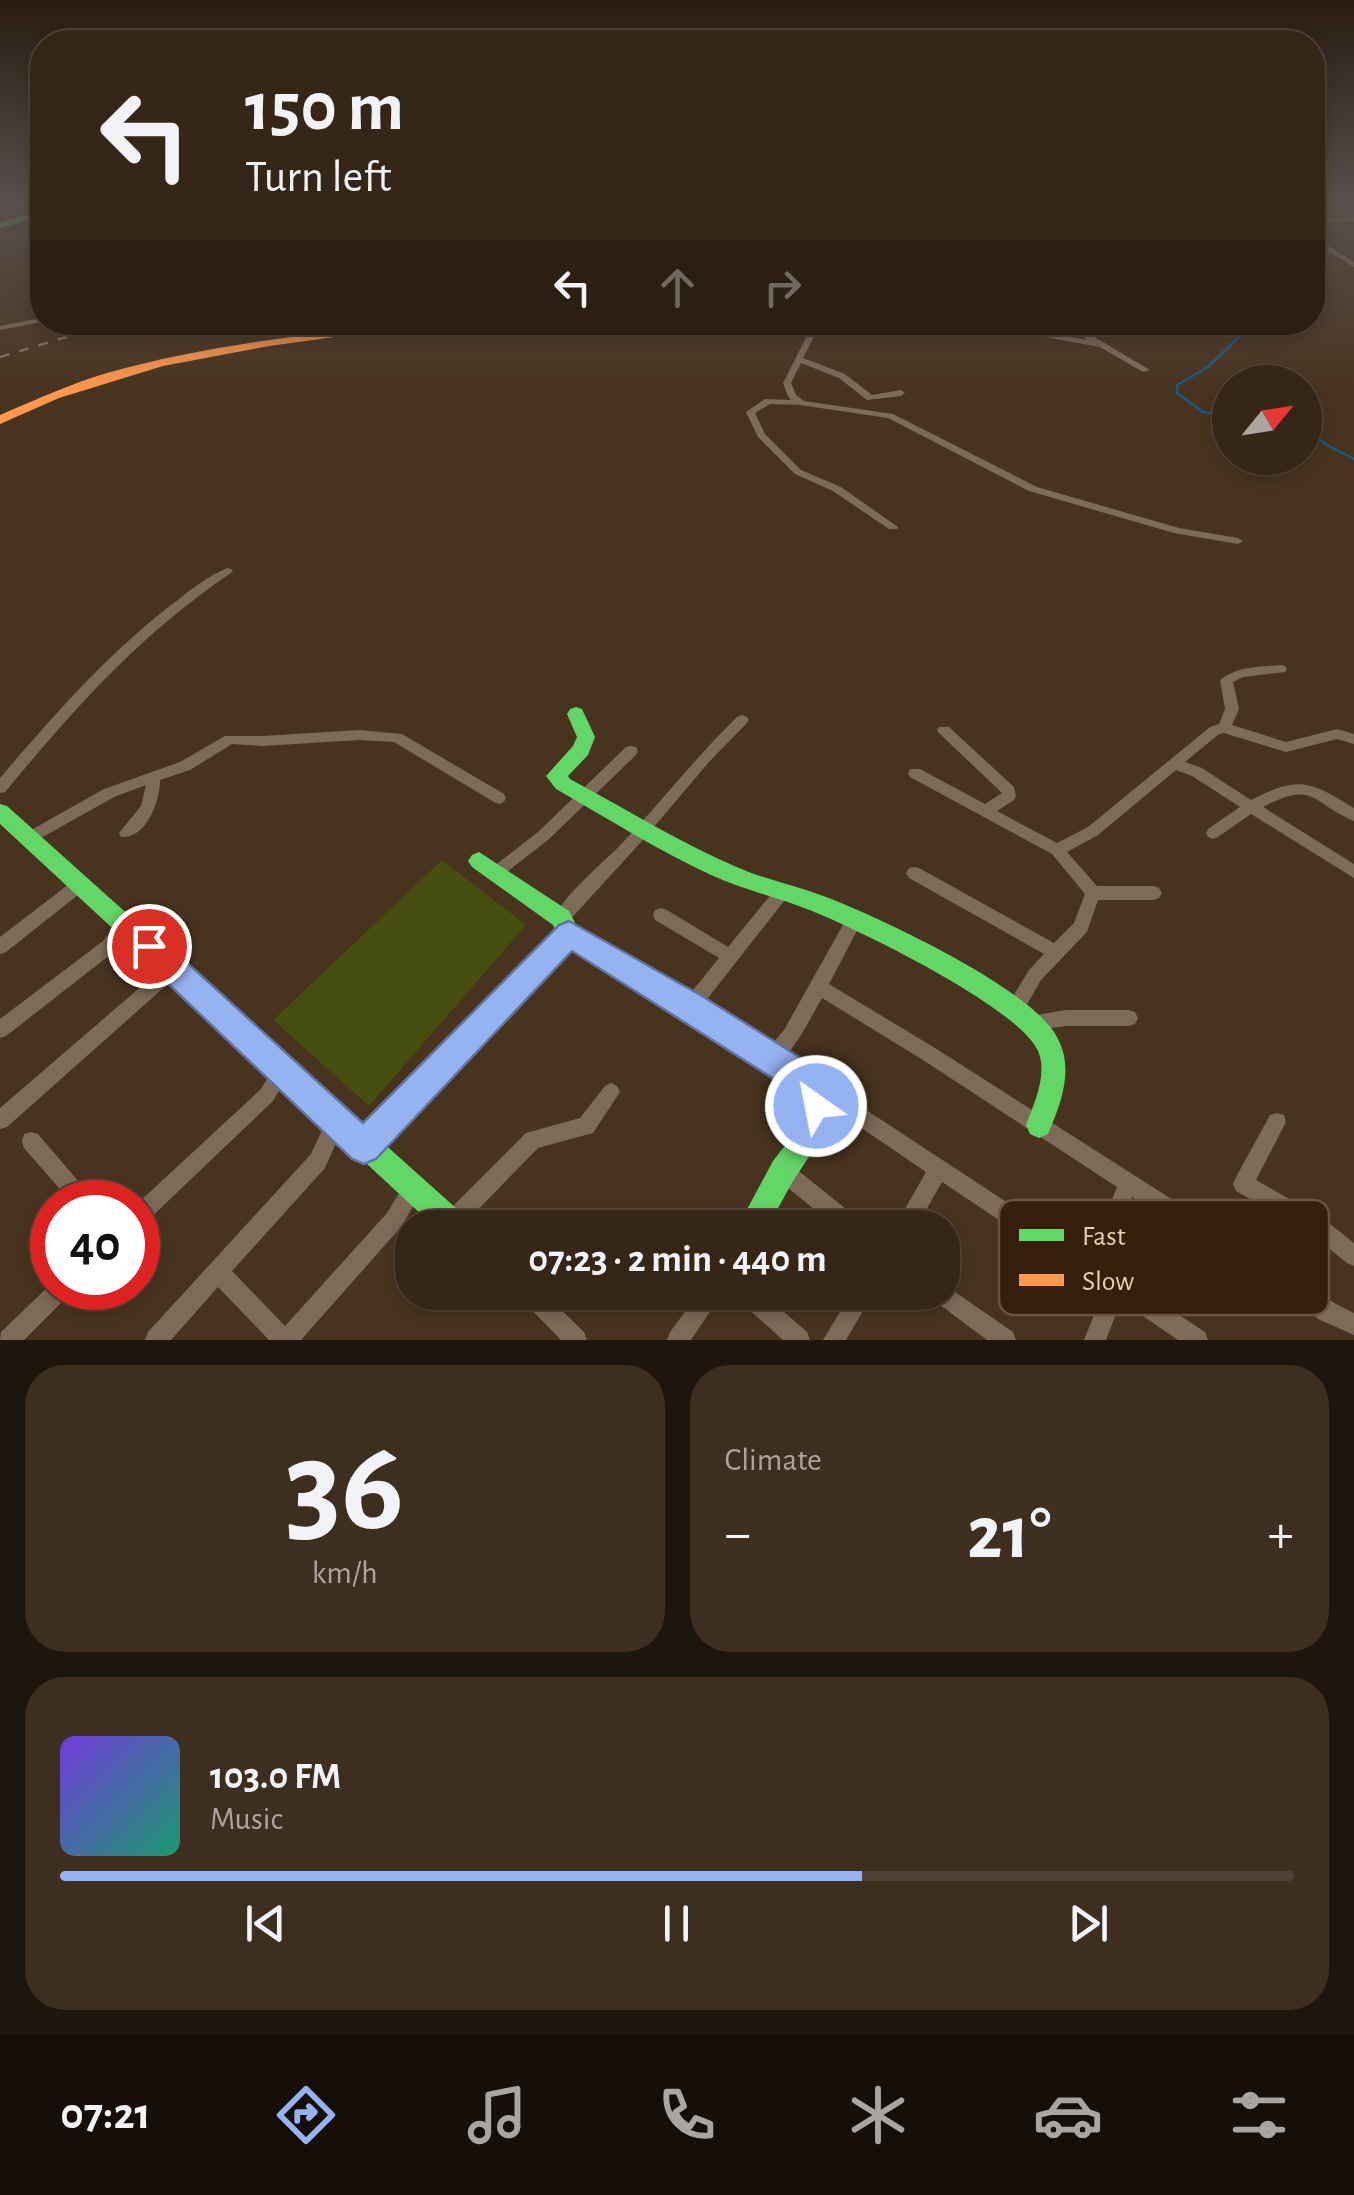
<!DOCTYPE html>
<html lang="en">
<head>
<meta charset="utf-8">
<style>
  :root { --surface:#362617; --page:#3d2e20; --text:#f1f3f6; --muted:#aaa5a1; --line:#504336; --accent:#95b2f1 }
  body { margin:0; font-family:"Alegreya Sans",sans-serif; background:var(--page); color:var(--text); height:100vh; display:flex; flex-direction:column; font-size:38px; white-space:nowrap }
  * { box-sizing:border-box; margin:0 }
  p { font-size:32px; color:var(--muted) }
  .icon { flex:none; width:55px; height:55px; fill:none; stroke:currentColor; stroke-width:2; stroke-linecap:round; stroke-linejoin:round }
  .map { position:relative; height:1340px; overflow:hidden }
  .sheet { display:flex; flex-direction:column; gap:25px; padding:25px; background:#1e150d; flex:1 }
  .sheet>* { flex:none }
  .guide { position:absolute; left:30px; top:30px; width:1295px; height:305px; border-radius:40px; box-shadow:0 5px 15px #0003,0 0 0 2px var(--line); background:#362617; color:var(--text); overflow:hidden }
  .needle { width:65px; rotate:60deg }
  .tools { position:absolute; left:1212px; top:365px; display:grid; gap:20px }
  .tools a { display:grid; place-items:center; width:110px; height:110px; border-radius:50%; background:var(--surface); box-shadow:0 5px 15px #0003,0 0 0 2px var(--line); font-size:50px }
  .speed { position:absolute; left:30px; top:1180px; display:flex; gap:20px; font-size:50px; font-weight:700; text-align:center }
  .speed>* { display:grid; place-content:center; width:130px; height:130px; border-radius:50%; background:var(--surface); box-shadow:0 5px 15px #0003,0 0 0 2px var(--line); line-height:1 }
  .speed .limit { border:15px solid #d22; background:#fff; color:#111 }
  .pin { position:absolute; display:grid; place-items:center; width:85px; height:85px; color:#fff; margin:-42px; border:5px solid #fff; border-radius:50%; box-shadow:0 2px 10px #0007 }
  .me { position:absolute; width:110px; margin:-55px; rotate:327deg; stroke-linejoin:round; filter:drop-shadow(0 0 8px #0008) }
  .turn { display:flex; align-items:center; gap:35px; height:210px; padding:0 50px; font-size:45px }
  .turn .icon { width:130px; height:130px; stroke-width:2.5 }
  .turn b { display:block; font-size:70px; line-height:85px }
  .lanes { display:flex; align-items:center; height:95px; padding:0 50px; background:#0003; justify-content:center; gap:50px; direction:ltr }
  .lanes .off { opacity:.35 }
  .big { font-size:75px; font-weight:600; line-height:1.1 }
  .sheet .tile { flex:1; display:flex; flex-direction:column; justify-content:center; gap:15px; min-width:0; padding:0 35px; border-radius:40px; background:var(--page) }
  .sheet .dial { align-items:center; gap:0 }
  .dial b { font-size:130px; line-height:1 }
  .song { display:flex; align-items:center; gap:30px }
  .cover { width:120px; height:120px; border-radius:15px; background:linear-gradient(135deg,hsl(260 70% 55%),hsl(160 70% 35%)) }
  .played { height:10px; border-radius:5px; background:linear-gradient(90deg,var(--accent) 65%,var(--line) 65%) }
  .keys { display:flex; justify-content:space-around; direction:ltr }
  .heat { display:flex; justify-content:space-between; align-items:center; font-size:55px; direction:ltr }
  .sheet .tiles { flex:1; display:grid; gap:25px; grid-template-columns:1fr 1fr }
  .tile:last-child { grid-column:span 2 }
  .trip { position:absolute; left:395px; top:1210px; width:565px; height:100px; border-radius:40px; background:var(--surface); box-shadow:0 5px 15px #0003,0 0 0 2px var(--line); font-weight:600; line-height:100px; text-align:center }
  .dock { display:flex; height:160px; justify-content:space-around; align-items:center; background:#160f09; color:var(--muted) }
  .dock .icon { width:70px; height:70px }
  .dock .selected { color:var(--accent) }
  .dock b { font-size:45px; color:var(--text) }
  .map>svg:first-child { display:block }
</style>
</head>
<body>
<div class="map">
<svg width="1354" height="1340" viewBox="0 0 1354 1340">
  <rect width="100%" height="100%" fill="#48331f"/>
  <path fill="#454d0f" d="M442,860L526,925L369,1106L273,1020Z"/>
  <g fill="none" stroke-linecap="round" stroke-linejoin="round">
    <path stroke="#185c81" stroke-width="2.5" d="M1214,322L1241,335L1208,367L1177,385V393L1203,412L1230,417
      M1305,422L1325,444L1354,459"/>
    <path fill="#7e6a59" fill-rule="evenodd" d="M1354,217V221L1312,222V218Z
      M1312,236L1354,262V267L1312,241Z
      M42,318V322L0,330V326Z
      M798,322H807L817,331L803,358L845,374L872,395L901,390L905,393L901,396L867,400L839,378L801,363L791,383L796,395L804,401L893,414L1037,487L1179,528L1238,538L1243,541L1238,544L1174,533L1029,491L888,418L800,405L770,404L755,413L765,434L801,470L841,487L898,527L897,529H889L833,491L795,474L758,437L746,412L765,399L791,400L788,396L783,383L809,332Z
      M962,322H983L1088,340L1059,322H1069L1150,370L1143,372L1100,347Z
      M227,568L231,569L233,571L231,573C138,636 76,707 5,792L0,793V778C54,715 109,652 175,602C191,589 209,576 227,568Z
      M1281,665L1285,666L1287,669L1285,672L1243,677L1233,682L1239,709L1232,725L1286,742L1337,729L1354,734V744L1337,739L1286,752L1224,733L1219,734L1185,762L1202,768L1251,800C1299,775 1310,781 1354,808V821C1310,802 1314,780 1263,807L1354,864V878L1251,814L1218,837L1213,839L1208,837L1206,833L1208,829L1240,807L1192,776L1176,770L1098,835L1067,852L1097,886H1154L1159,888L1162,893L1159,898L1154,900H1098L1087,932L1041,980L1021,1015L1015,1017L1009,1015L1006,1009L1009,1003L1029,970L1044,954L909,878L906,873L909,868L914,867L919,868L1054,943L1074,923L1085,894L1052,854L910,777L908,773L910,769H920L985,804L1002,793L939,733L937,730L939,727H949L1014,787L1016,796L1014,800L997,811L1057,843L1088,827L1210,727L1219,724L1225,709L1220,680C1237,666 1259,667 1281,665Z
      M742,715L747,717L749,720L747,723L709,762L642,841L567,923L561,925L555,923L553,918C571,887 603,864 627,838C664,798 698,755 737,717Z
      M359,730L402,734L504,794L506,798L504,802L499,804L494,802L394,742L359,740L263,746L232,744L190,770L160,780C160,802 146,839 121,837L119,833L141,806L146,785L114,797L34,842L29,844L24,842L22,838L24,834L104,789L180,762L225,736H263Z
      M631,746L636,747L638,751L636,755L548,840L503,875L498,877L493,875L490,871L493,867L538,832L626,747Z
      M78,879L83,881L86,886L83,891L6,952L0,954V937L73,881Z
      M783,884L788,886L791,891L788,896L697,1012L691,1014L685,1012L682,1006L685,1000L719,958L655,920L653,915L655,910L661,908L667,910L728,947L778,886Z
      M854,914L860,916L862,921L829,984L935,1048L1336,1304L1354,1313V1335L1320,1320L1132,1197L1106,1267L1205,1332L1208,1340H1178L1121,1301L1106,1340H1084L1104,1290L942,1182L916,1228H894L926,1172L810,1093L807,1087L810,1081L816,1078L822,1081L1089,1256L1117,1187L923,1060L822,998C809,1020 792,1058 769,1070L763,1067L760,1061L763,1055L784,1030L848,916Z
      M126,916L132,918L134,923L115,951L6,1036L0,1038V1019L103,941L120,918Z
      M569,927L575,929L577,934L575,939L371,1154L364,1157L357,1154L354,1147L357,1140L563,929Z
      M172,962L178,965L180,970L178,975L7,1127L0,1129V1108L166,965Z
      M1066,1010H1129L1135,1012L1138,1018L1135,1024L1129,1026H1066L1031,1031L1025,1029L1022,1023L1025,1017Z
      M283,1059L289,1062L292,1068L273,1101L145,1223L138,1226V1203L261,1089L277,1062Z
      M611,1083L617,1086L620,1092L593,1133L538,1148L460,1228H443L441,1222L444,1215L526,1133L580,1118L605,1086Z
      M337,1111L344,1113L346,1120L325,1168L232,1271L285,1326L387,1213L406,1182L413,1179L420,1182L423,1189L401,1227L301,1340H269L218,1287L171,1340H145L148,1332L311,1154L330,1113Z
      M1277,1113L1284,1115L1286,1122L1256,1180L1325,1220L1354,1243V1266L1347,1263L1311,1234L1236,1191L1233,1184L1236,1177L1270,1115Z
      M31,1132L38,1134L90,1195L93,1202H71L24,1148L22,1141L24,1134Z
      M783,1161L790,1164L861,1221L864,1228H837L776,1178L773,1171L776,1164Z
      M52,1283V1288H72L69,1295L24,1340H0L1,1332Z
      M942,1283L1013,1332L1016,1340H987L932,1299L929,1292H942Z
      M518,1292H543L584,1332L587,1340H561L521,1299Z
      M700,1292H723L691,1340H667L670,1332Z
      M734,1292H761L807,1332L810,1340H783L737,1299Z
      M852,1292H874L846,1340H823Z"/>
    <path fill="#63d668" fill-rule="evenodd" d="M42,210V216L0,228V222Z
      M576,707L582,709L595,737L588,755L568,776L570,779C626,809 680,843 739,868C767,880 797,886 826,897C881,918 1023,985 1054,1032C1076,1065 1062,1101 1048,1134L1039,1138L1030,1134L1026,1125C1034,1104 1048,1074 1038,1051C1018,1007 859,930 812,911C778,897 743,890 711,875C657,850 607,818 556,789L546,776L573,746L577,737L567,714L570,709Z
      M0,804L7,806L467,1218L471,1228H436L0,824Z
      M479,852L569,911L577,927L608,942L825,1078L829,1087L826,1131L793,1181L767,1228H737L773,1161L800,1126L803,1093L592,956L561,941L553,925L472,867L468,861L472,855Z"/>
    <path fill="#ff974d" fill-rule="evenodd" d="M409,322H444L269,346L163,366L59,398L0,424V415C35,400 70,384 107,373C205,345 307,335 409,322Z"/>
    <path stroke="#847263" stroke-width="2.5" stroke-dasharray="10 10" stroke-linecap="butt" d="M0,357L63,338L154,322"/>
  </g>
  <linearGradient id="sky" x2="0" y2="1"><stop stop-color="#281c11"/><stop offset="0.52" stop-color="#58504d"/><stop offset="1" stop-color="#58504d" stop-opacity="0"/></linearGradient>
  <rect width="1354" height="391" fill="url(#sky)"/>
  <path fill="#95b2f1" stroke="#61749d" stroke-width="2.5" d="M569,921L702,996L828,1075L833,1087L827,1118L816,1123L804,1118L799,1095L572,951L376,1159L364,1164L352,1159L139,956L134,946L139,937L149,933L159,937L363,1123L559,925Z"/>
  <rect x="999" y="1200" width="330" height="115" rx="15" fill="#351f0b" stroke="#6b533e" stroke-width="2.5"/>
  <rect x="1019" y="1229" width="45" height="12" fill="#63d668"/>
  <rect x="1019" y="1274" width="45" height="12" fill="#ff974d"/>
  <g font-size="28" fill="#eacdb5">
    <text x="1082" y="1245">Fast</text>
    <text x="1082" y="1290">Slow</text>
  </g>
</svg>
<div class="tools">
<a><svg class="needle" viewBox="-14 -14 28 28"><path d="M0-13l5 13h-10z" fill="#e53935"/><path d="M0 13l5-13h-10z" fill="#aaa5a1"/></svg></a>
</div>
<div class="speed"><div class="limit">40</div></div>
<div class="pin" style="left:149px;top:946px;background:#d93025"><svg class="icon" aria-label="arrive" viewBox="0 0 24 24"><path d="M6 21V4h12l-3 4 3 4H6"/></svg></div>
<svg class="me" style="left:816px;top:1106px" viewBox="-20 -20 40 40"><circle r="17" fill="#95b2f1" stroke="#fff" stroke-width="3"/><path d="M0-11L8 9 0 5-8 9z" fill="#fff"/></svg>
<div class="trip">07:23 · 2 min · 440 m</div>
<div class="guide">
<div class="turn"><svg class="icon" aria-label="left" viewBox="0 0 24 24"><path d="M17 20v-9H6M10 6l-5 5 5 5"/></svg><div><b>150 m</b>Turn left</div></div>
<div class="lanes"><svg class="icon" aria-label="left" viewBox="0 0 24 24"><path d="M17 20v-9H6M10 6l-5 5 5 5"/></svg><svg class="icon off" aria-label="ahead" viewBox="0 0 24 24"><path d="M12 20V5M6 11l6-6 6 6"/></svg><svg class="icon off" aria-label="right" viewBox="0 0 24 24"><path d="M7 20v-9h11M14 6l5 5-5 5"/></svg></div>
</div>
</div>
<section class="sheet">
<div class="tiles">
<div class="tile dial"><b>36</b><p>km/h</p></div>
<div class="tile"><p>Climate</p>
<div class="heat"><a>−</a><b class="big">21°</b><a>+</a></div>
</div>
<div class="tile">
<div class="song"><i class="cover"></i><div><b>103.0 FM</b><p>Music</p></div></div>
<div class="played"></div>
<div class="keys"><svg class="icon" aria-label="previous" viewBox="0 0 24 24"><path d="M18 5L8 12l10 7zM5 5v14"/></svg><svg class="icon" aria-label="pause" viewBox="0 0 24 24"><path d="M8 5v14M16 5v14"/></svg><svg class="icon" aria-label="next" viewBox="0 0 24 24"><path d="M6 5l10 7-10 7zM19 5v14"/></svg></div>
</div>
</div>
</section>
<nav class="dock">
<b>07:21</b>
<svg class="icon selected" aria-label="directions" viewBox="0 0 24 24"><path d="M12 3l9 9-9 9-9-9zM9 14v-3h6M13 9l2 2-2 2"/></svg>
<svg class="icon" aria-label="music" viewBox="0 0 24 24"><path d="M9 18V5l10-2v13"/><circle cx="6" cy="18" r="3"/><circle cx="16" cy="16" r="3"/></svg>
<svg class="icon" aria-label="phone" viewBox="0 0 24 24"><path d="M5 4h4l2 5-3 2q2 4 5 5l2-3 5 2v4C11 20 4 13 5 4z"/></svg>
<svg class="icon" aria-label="climate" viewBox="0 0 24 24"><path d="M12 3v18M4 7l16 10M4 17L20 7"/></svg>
<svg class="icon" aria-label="car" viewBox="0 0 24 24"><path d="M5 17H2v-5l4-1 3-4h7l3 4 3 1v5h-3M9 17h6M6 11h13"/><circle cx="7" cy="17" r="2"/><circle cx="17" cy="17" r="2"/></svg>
<svg class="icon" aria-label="filters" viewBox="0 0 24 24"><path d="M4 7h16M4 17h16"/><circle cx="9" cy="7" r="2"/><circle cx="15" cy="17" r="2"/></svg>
</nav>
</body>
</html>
